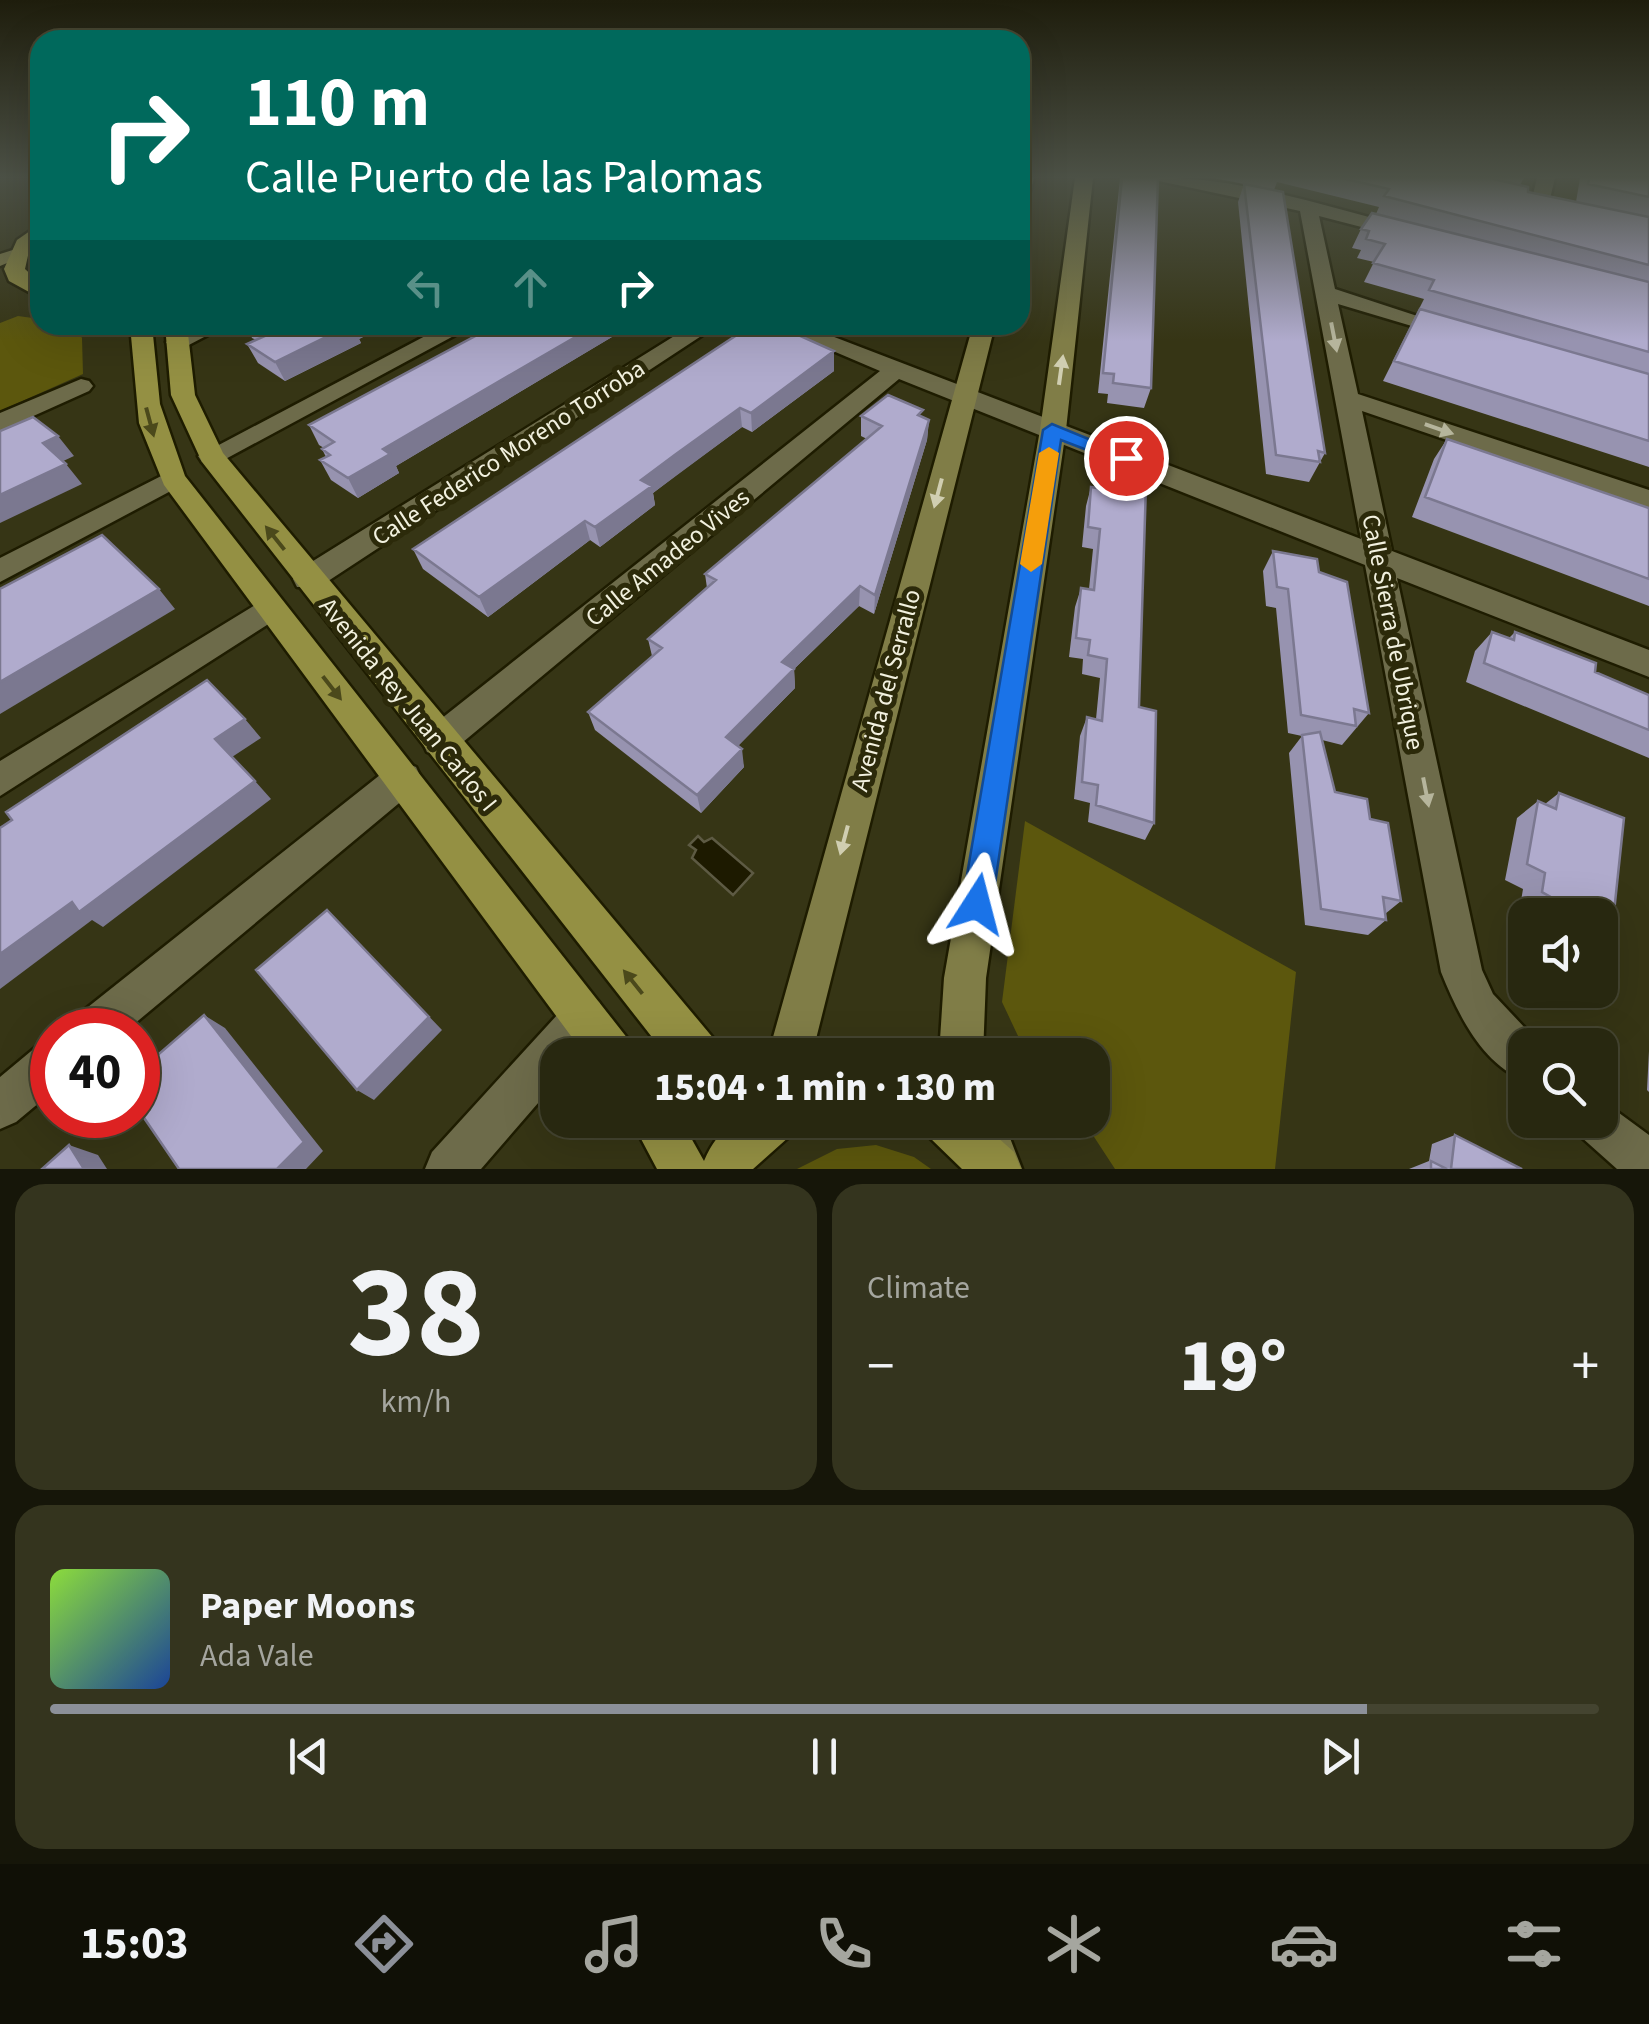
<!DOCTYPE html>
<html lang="en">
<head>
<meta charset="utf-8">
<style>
  :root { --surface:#282810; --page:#34341e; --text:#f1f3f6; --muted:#a5a69f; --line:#444430; --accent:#8c9099 }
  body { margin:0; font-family:"Source Sans 3",sans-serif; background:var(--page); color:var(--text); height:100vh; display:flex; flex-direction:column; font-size:38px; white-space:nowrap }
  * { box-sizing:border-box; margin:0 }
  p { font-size:32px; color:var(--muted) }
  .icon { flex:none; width:55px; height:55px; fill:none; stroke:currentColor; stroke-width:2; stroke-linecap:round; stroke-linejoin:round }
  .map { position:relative; height:1169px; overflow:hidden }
  .side { display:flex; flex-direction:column; gap:15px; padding:15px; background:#161609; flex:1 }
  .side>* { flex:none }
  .banner { position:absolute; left:30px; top:30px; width:1000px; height:305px; border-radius:30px; box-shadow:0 10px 40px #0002,0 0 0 2px var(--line); background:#00695c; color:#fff; overflow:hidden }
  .buttons { position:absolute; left:1508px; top:898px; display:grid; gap:20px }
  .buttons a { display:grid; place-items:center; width:110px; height:110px; border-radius:20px; background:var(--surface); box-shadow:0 10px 40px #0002,0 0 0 2px var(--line); font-size:50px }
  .speed { position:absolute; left:30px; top:1008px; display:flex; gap:20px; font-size:50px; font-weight:700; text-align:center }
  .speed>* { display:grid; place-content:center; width:130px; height:130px; border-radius:50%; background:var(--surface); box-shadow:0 10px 40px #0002,0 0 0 2px var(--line); line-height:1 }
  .speed .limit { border:15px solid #d22; background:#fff; color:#111 }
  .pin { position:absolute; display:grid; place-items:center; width:85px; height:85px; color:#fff; margin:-42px; border:5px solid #fff; border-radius:50%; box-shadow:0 2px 10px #0007 }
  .me { position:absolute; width:110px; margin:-55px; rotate:9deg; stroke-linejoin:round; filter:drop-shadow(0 0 8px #0008) }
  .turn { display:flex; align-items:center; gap:35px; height:210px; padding:0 50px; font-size:45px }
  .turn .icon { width:130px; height:130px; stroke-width:2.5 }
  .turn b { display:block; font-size:70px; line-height:85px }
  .lanes { display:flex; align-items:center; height:95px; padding:0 50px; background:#0003; justify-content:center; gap:50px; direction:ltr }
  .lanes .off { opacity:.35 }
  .big { font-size:75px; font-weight:800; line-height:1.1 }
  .side .tile { flex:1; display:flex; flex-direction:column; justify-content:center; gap:15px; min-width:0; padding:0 35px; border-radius:30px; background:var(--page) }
  .side .dial { align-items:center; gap:0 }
  .dial b { font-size:130px; line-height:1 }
  .song { display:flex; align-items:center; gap:30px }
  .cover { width:120px; height:120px; border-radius:15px; background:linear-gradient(135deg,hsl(90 70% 55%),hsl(220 70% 35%)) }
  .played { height:10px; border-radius:5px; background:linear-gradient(90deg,var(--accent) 85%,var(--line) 85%) }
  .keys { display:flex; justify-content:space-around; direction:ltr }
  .heat { display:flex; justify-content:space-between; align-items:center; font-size:55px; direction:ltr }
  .side .tiles { flex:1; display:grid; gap:15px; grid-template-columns:1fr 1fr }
  .tile:last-child { grid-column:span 2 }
  .trip { position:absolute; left:540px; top:1038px; width:570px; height:100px; border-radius:30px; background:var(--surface); box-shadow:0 10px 40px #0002,0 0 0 2px var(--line); font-weight:800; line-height:100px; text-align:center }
  .menu { display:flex; height:160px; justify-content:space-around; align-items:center; background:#101006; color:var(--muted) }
  .menu .icon { width:70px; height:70px }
  .menu .current { color:var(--accent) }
  .menu b { font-size:45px; color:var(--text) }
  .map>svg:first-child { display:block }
</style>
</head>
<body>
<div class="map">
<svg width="1649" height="1169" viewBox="0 0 1649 1169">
  <rect width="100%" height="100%" fill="#363515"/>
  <path fill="#5c570d" d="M18,316L40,319V325L76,328L82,338L83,374L0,411V323Z
    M1025,821L1296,972L1275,1169H1115L1083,1120H1092V1055H1027L1002,1002Z
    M876,1145L914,1157L931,1169H797L837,1149Z"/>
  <path fill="#1d1a00" stroke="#5d5a43" stroke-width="2.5" d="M698,836L704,842L712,838L753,873L733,895L692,858L696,850L689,845Z"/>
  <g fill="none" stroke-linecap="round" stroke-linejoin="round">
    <g stroke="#1e1c00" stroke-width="5">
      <path id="street" d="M1145,178C1234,174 1325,207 1411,228V236L1404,238L1319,216L1335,289L1463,331L1452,338L1338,304L1358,394L1649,490V509L1362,411L1392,551L1649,650V677L1397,578L1482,970L1493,994L1541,1045H1525V1081C1481,1063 1458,1014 1441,972L1365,565L899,379L451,752L439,756L427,752L422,741L427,730L880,371L772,325H803L1361,539L1300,211Z
        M1537,178H1555L1549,203L1540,209L1531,203Z
        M197,325H227L185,347H169L166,342Z
        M446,325H474L220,462H202L198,456Z
        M692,325H718L319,587H297L293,579L297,571Z
        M81,379L89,381L93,386L89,391L0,431V413Z
        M173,470L182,473L186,479L182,485L0,582V558Z
        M270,596L281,600L285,608L281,616L0,796V761Z
        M403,762L416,767L421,778L416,789L127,1030H71L78,1015L390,767Z
        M584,995L599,1002L606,1017L579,1055H558V1080L481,1169H425L432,1152L569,1002Z
        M52,1041V1092L16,1122L0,1129V1077L36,1047Z
        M1600,1099L1649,1135V1169H1617L1580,1136L1573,1120H1600Z"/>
    </g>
    <g stroke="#1e1c00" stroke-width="5">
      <path id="secondary" d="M1020,178H1034L1029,195L1020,200Z
        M1075,178H1093L1066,430L986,978L983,1055H939L944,978L1040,430Z
        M16,249L26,255L0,266V254Z
        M973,325H995L812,1055H768Z
        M957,1120H1003L1022,1169H974Z"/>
    </g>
    <g stroke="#1e1c00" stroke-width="5">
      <path id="primary" d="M40,224V240L29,251L25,269L40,283V298L9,281L4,269L17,240Z
        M130,325H152L160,404L185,476L628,1039L634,1055H585L164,485L139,423Z
        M165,325H187L195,395L223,453L714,1039L720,1055H668L655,1041L202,462L171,395Z
        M631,1120H681L704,1161C725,1112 752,1120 797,1120L790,1136L753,1169H657Z
        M921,1120H978L1014,1152L1021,1169H962L928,1136Z"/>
    </g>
    <use href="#street" fill="#6d6b4a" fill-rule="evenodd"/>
    <use href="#secondary" fill="#807d47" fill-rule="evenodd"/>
    <use href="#primary" fill="#949043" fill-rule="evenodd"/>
  </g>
  <path fill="#9793b0" d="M1120,178H1158L1151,388L1144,408L1107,403L1108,394L1098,393Z
    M1214,178H1524L1520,185L1528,192L1576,202L1580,178H1649V467L1383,381L1424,299L1364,282L1374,262L1357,258L1361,250L1352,248L1361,229L1376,214L1379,207L1277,182L1274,190L1325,453L1309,482L1266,474L1238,202L1244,184Z
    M246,325H387L359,339L361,343L285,381L258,363L247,344L256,340L252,338Z
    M496,325H632L396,466L399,473L358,498L331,480L320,460L326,457L322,449L324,448L319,445L309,425Z
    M752,325L834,371L752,432L742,427L679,473L653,493L655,505L600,547L590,540L488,617L423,569L413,549Z
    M861,416L922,417L929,420L927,440L874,614L859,606L794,669L795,688L738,746L744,767L701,813L595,730L588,712L652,656L648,639L707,588L705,574L867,439L861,436Z
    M1447,439L1649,508V606L1412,517L1434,459Z
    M1104,478L1154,823L1145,840L1088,822L1090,803L1074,799L1080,736L1087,717L1096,719L1100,678L1082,674L1083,659L1069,657L1075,607L1081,588L1089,589L1093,549L1082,547L1086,506L1091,487L1101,488Z
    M1273,551L1319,572L1369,713L1342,745L1322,740L1335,792L1370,819L1401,901L1385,914L1386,920L1368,935L1305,925L1289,753L1302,736L1288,733L1276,608L1266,606L1263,571Z
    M1492,632L1509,638L1515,632L1595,672L1649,695V758L1466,682L1475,651Z
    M1559,793L1612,931L1600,938V915H1533L1520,907L1523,889L1505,880L1517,818L1538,801L1545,804Z
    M1649,1051V1092L1647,1090Z
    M1455,1135L1522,1169H1409L1429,1161L1432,1144Z"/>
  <path fill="#7b7890" d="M349,325H387L359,339L361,343L285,381L275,362Z
    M596,325H632L396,466L399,473L358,498L348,478L383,449Z
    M834,351V371L752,432L751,413Z
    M740,408L742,427L653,493L655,505L600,547L595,527L641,480Z
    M929,420L927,440L874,614L875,595Z
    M58,436L74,456L59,463L43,443Z
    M66,464L82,484L0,523V495Z
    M585,521L590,540L488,617L479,597Z
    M860,586L859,606L794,669L795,688L728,756L726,737L782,662Z
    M159,589L175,609L0,714V682Z
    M245,719L261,738L232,757L215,739Z
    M742,749L744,767L701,813L697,795Z
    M255,781L271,799L103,927L92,920L0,989V954L72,902Z
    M327,910L442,1030L374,1100L357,1090Z
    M204,1015L225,1028L323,1151L306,1169H277Z
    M69,1145L98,1155L107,1169H84Z"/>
  <path fill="#b0abcd" stroke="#7b7890" stroke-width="2.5" d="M1122,178H1158L1151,388L1113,383L1114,374L1103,373Z
    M1341,178H1489L1528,187V192L1649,217V265L1384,196L1389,189Z
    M1589,178H1649V197L1588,184Z
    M1244,184L1283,192L1325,453L1318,451L1320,462L1276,455Z
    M1372,213L1649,282V352L1429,290L1434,280L1373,263L1385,244L1366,239L1369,231L1361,229Z
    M1420,309L1649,374V441L1394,361Z
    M252,325H350L275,362L247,344L267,335Z
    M496,325H596L383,449L390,454L348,478L320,460L330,455L322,449L334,442L309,425Z
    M752,325H776L834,351L751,413L740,408L676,454L641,480L652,486L595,527L585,521L479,597L413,549Z
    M888,395L923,410L918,415L929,420L875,595L860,586L782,662L794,669L726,737L742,749L697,795L588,712L662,648L648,639L716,580L705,574L882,426L861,416Z
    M33,417L58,436L43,443L66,464L0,495V431Z
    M1447,439L1649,508V579L1425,497Z
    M1104,478L1146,485L1139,707L1156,711L1154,823L1096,805L1098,785L1082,782L1087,717L1102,721L1107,659L1088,655L1090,640L1076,638L1081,588L1094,590L1100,529L1088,527L1091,487L1103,489Z
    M102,535L159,589L0,682V589Z
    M1273,551L1317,559L1319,572L1347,582L1369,713L1354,709L1356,726L1301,715L1288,589L1277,587Z
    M1492,632L1514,640L1515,632L1596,663L1595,672L1649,695V730L1484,663Z
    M207,680L245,719L215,739L255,781L79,912L72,902L0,954V828L12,820L6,812Z
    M1320,732L1335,792L1367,799L1370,819L1388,823L1401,901L1383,897L1386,920L1321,909L1302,735Z
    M1559,793L1624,818L1612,931L1600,924V915H1583L1542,892L1545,873L1527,864L1538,801L1556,809Z
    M327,910L429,1017L357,1090L256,970Z
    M204,1015L304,1142L277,1169H179L138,1109V1072Z
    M1455,1135L1522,1169H1451Z
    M69,1145L84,1169H42Z
    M1431,1161L1447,1169H1431Z"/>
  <defs><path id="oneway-solid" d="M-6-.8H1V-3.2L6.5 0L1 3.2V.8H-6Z" transform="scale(2.5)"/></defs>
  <g fill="#b6b59c">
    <use href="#oneway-solid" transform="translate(1334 337) rotate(79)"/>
    <use href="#oneway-solid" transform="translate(1439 429) rotate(19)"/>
    <use href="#oneway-solid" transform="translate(1426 792) rotate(79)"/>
  </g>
  <g fill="#d0ceb1">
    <use href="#oneway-solid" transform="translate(1061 370) rotate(-82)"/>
    <use href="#oneway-solid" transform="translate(938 493) rotate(105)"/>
    <use href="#oneway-solid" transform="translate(844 840) rotate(105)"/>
  </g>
  <g fill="#4b491b">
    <use href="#oneway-solid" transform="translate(150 422) rotate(75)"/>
    <use href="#oneway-solid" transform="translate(275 538) rotate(-129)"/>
    <use href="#oneway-solid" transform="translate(332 688) rotate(52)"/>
    <use href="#oneway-solid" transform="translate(633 982) rotate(-129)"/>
  </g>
  <linearGradient id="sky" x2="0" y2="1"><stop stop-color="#1e1d0c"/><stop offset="0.52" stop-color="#4c5146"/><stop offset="1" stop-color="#4c5146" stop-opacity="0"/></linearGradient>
  <rect width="1649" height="341" fill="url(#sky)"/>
  <path fill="#1a73e8" stroke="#114b97" stroke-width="2.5" d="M1052,424L1135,458L1126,465L1061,440L992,904L987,914L977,919L966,914L962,904L1043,430Z"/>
  <path fill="#f59e0b" d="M1049,447L1059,453L1042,564L1031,572L1020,564L1039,453Z"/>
  <g text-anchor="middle" stroke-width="10" stroke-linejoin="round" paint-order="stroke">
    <g font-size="25" fill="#f2f1df" stroke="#2c2a0a">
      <text transform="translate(508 452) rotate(-33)" y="9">Calle Federico Moreno Torroba</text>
      <text transform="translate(667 557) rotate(-39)" y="9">Calle Amadeo Vives</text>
      <text transform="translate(1394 632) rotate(79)" y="9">Calle Sierra de Ubrique</text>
      <text transform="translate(885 690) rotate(-75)" y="9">Avenida del Serrallo</text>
      <text transform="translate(409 704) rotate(51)" y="9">Avenida Rey Juan Carlos I</text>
    </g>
  </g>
</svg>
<div class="buttons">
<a><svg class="icon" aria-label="sound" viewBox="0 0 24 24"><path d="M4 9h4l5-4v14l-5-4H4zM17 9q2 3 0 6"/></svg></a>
<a><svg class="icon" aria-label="search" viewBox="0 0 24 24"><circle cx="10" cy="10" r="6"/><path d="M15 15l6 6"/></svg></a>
</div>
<div class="speed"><div class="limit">40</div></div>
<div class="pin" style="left:1126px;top:458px;background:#d93025"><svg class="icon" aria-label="arrive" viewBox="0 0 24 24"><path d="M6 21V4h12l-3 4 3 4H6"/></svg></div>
<svg class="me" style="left:977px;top:904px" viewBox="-20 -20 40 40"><path d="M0-17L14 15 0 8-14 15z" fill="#1a73e8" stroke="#fff" stroke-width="4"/></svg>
<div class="trip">15:04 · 1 min · 130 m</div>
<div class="banner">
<div class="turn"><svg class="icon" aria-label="right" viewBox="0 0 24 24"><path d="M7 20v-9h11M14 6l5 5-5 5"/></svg><div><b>110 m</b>Calle Puerto de las Palomas</div></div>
<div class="lanes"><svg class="icon off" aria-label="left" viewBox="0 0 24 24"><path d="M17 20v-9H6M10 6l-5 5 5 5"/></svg><svg class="icon off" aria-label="ahead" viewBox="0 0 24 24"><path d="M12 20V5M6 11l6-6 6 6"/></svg><svg class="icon" aria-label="right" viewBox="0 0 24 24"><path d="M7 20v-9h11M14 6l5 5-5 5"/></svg></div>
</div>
</div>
<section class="side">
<div class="tiles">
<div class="tile dial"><b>38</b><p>km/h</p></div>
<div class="tile"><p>Climate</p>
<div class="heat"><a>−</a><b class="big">19°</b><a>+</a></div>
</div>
<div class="tile">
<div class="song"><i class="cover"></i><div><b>Paper Moons</b><p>Ada Vale</p></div></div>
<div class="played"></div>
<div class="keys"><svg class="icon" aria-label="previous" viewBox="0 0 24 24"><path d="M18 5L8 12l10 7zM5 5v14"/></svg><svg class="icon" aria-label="pause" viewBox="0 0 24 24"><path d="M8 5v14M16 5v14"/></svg><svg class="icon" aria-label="next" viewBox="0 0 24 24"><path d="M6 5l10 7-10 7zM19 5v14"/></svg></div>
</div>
</div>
</section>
<nav class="menu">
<b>15:03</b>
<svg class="icon current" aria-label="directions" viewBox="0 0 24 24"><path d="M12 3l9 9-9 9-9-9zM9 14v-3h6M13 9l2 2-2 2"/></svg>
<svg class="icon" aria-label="music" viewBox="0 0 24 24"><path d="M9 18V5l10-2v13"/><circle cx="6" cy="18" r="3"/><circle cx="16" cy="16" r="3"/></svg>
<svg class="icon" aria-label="phone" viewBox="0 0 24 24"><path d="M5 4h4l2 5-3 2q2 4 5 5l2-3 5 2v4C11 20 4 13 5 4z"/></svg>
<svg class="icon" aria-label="climate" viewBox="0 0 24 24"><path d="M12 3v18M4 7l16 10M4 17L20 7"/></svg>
<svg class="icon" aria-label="car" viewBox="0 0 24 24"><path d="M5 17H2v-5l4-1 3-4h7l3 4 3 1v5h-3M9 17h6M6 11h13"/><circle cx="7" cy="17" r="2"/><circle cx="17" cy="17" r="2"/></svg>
<svg class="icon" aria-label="filters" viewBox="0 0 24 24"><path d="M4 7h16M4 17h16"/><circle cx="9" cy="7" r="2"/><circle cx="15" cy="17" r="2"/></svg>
</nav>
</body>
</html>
